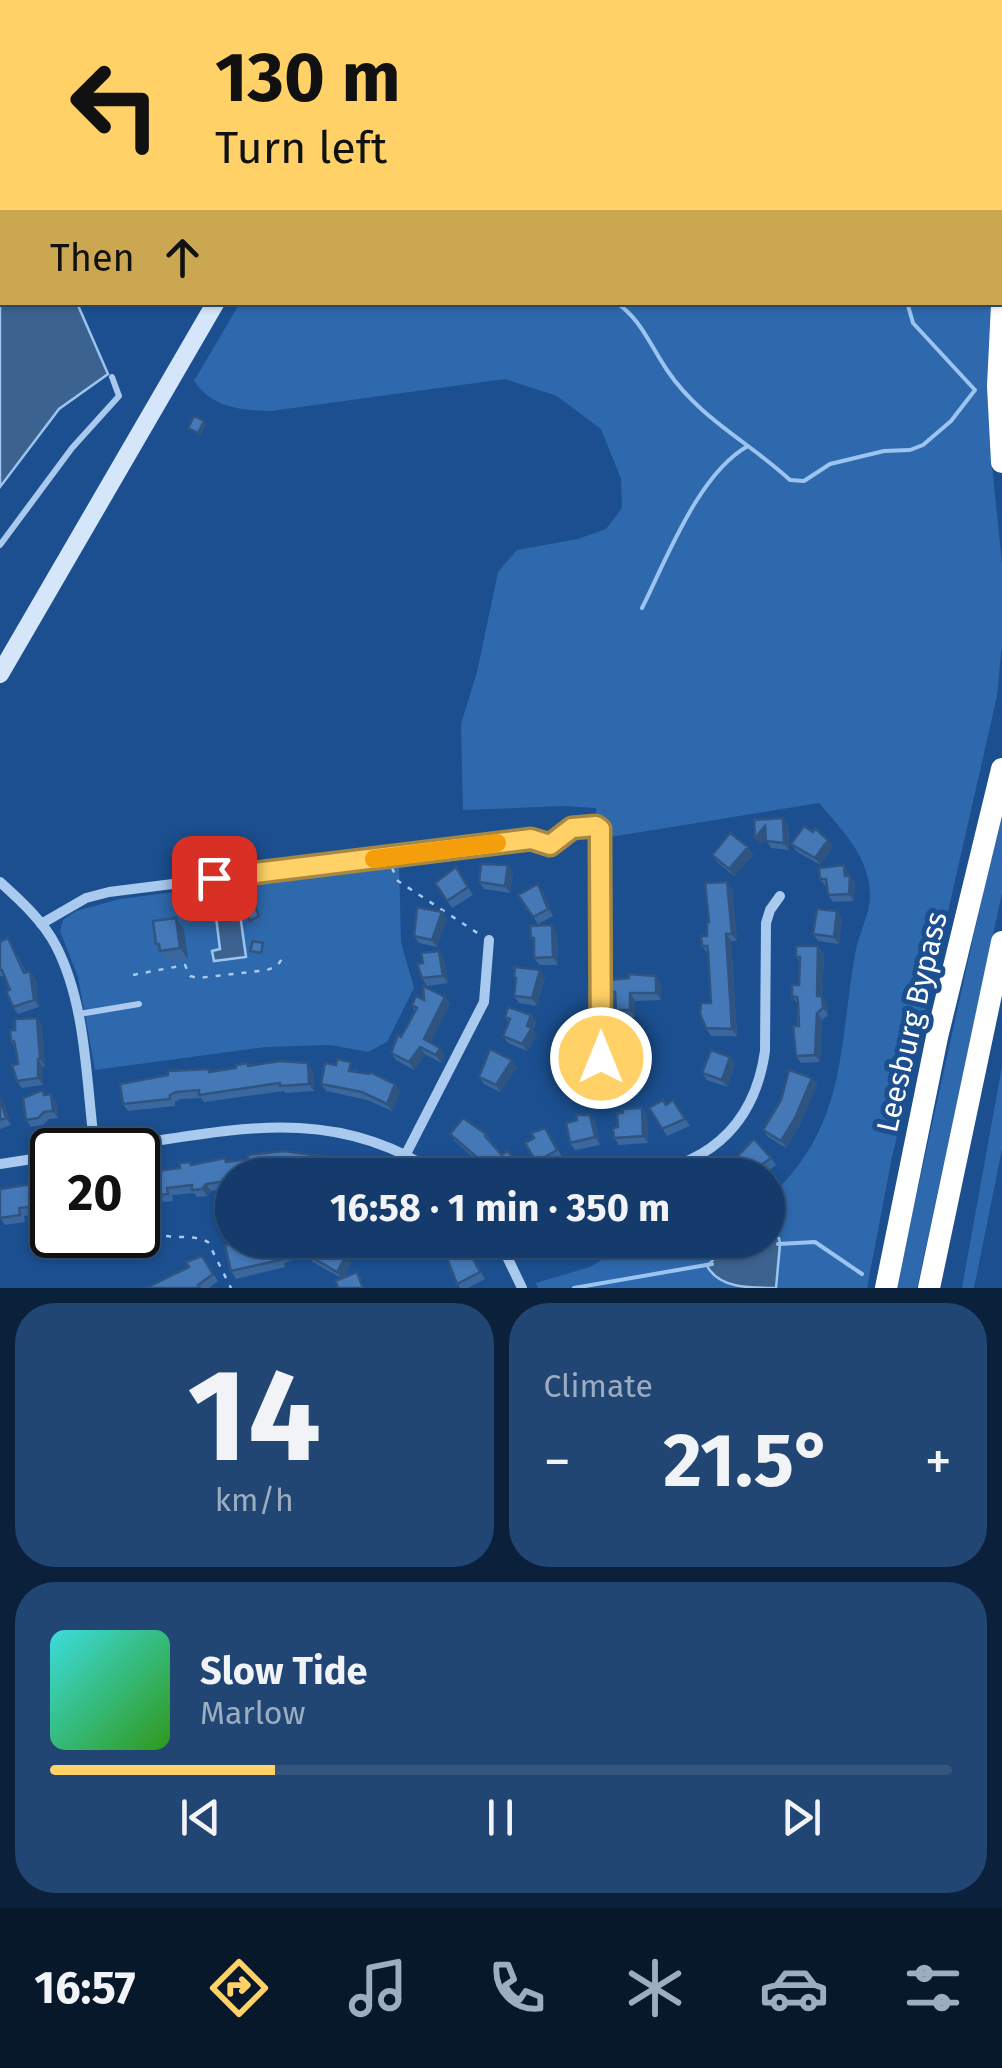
<!DOCTYPE html>
<html lang="en">
<head>
<meta charset="utf-8">
<style>
  :root { --surface:#143b6b; --page:#214673; --text:#f1f3f6; --muted:#9dadc1; --line:#33557e; --accent:#ffd166 }
  body { margin:0; font-family:"Fira Sans",sans-serif; background:var(--page); color:var(--text); height:100vh; display:flex; flex-direction:column; font-size:38px; white-space:nowrap }
  * { box-sizing:border-box; margin:0 }
  p { font-size:32px; color:var(--muted) }
  .icon { flex:none; width:55px; height:55px; fill:none; stroke:currentColor; stroke-width:2; stroke-linecap:round; stroke-linejoin:round }
  .map { position:relative; height:1288px; overflow:hidden }
  .sheet { display:flex; flex-direction:column; gap:15px; padding:15px; background:#0b203b; flex:1 }
  .sheet>* { flex:none }
  .banner { position:absolute; left:0px; top:0px; width:1002px; height:305px; box-shadow:0 2px 8px #0004,0 0 0 2px var(--line); background:#ffd166; color:#111; overflow:hidden }
  .speed { position:absolute; left:30px; top:1128px; display:flex; gap:20px; font-size:50px; font-weight:700; text-align:center }
  .speed>* { display:grid; place-content:center; width:130px; height:130px; border-radius:50%; background:var(--surface); box-shadow:0 2px 8px #0004,0 0 0 2px var(--line); line-height:1 }
  .speed .limit { border:5px solid #111; border-radius:15px; background:#fff; color:#111 }
  .pin { position:absolute; display:grid; place-items:center; width:85px; height:85px; color:#fff; margin:-42px; border-radius:20px; box-shadow:0 5px 15px #0006 }
  .me { position:absolute; width:110px; margin:-55px; rotate:0deg; stroke-linejoin:round; filter:drop-shadow(0 0 8px #0008) }
  .turn { display:flex; align-items:center; gap:35px; height:210px; padding:0 50px; font-size:45px }
  .turn .icon { width:130px; height:130px; stroke-width:2.5 }
  .turn b { display:block; font-size:70px; line-height:85px }
  .then { display:flex; align-items:center; height:95px; padding:0 50px; background:#0003; gap:20px; font-size:38px }
  .big { font-size:75px; font-weight:700; line-height:1.1 }
  .sheet .card { flex:1; display:flex; flex-direction:column; justify-content:center; gap:15px; min-width:0; padding:0 35px; border-radius:40px; background:var(--page) }
  .sheet .dial { align-items:center; gap:0 }
  .dial b { font-size:130px; line-height:1 }
  .song { display:flex; align-items:center; gap:30px }
  .cover { width:120px; height:120px; border-radius:15px; background:linear-gradient(135deg,hsl(180 70% 55%),hsl(110 70% 35%)) }
  .played { height:10px; border-radius:5px; background:linear-gradient(90deg,var(--accent) 25%,var(--line) 25%) }
  .keys { display:flex; justify-content:space-around; direction:ltr }
  .heat { display:flex; justify-content:space-between; align-items:center; font-size:55px; direction:ltr }
  .sheet .tiles { flex:1; display:grid; gap:15px; grid-template-columns:1fr 1fr }
  .card:last-child { grid-column:span 2 }
  .trip { position:absolute; left:215px; top:1158px; width:570px; height:100px; border-radius:50px; background:var(--surface); box-shadow:0 2px 8px #0004,0 0 0 2px var(--line); font-weight:700; line-height:100px; text-align:center }
  .tab-bar { display:flex; height:160px; justify-content:space-around; align-items:center; background:#08182b; color:var(--muted) }
  .tab-bar .icon { width:70px; height:70px }
  .tab-bar .current { color:var(--accent) }
  .tab-bar b { font-size:45px; color:var(--text) }
  .map>svg:first-child { display:block }
</style>
</head>
<body>
<div class="map">
<svg width="1002" height="1288" viewBox="0 0 1002 1288">
  <rect width="100%" height="100%" fill="#1b4f8f"/>
  <path fill="#2e69ad" d="M803,0H1002V63L1000,65V2Z
    M240,303H993L992,466L1002,563V643L997,696L891,1162L867,1288H538L536,1283L590,1267L616,1251L675,1247L691,1240H768V1199C847,1125 838,1053 855,954C858,935 871,913 870,894C869,856 842,830 819,803L598,839L596,808L564,806L463,810L461,724L477,672L498,572L517,550L578,539L606,529L622,508L621,479L601,429L557,396L505,379L271,411C239,410 213,408 194,381Z
    M1002,807V893L917,1288H896Z
    M399,863L401,942L414,988L387,1042L368,1052L331,1045L266,1047L95,1070L78,977L60,931L63,920L76,911L120,899Z
    M1002,1066V1149L974,1288H962Z"/>
  <path fill="#3c6290" stroke="#9cc4f0" stroke-width="2.5" d="M0,222L2,302L77,303L108,374L59,409L0,487Z
    M240,914L246,957L214,961L212,951L220,949L216,917Z
    M768,1236L779,1238L780,1244L776,1288C748,1288 719,1288 707,1266C727,1245 739,1240 768,1240Z"/>
  <g fill="none" stroke-linecap="round" stroke-linejoin="round">
    <path stroke="#9cc4f0" stroke-width="4" d="M907,0V2
      M297,302H349
      M615,302C640,317 651,347 667,370C699,418 749,442 790,480L804,481L830,464L884,451L910,450L923,445L951,421L975,390L913,323L907,302
      M642,608C667,558 699,473 748,446
      M778,1244L815,1242L862,1274
      M574,1288L712,1264"/>
    <path stroke="#a9c9ee" stroke-width="2.5" stroke-dasharray="5 8" stroke-linecap="butt" d="M754,0L758,2
      M1000,131H1002
      M392,868L398,881L479,934
      M133,975L185,965L190,976L198,978L267,970L277,966L284,956
      M139,1156L141,1173
      M144,1196L147,1221L152,1232C170,1241 191,1233 208,1242L231,1288"/>
    <path stroke="#a9c9ee" stroke-width="6" d="M36,0L40,2
      M0,193L2,194
      M0,545L72,448L119,396L112,377
      M549,845L571,828L596,827L599,829L601,1058
      M79,1014L139,1004"/>
    <path stroke="#a9c9ee" stroke-width="10" d="M0,882C20,900 44,922 56,946C87,1006 86,1084 95,1150
      M41,924L86,898L109,892L531,839L549,845
      M95,1150C218,1134 328,1098 439,1175
      M406,1154L484,1002L489,940
      M0,1164L52,1156
      M626,1175C703,1170 754,1129 765,1051L766,923L770,910L780,896
      M499,1240L522,1288"/>
    <path stroke="#d6e6fa" stroke-width="18" d="M394,2L396,0
      M0,674L216,302"/>
    <path stroke="#fff" stroke-width="22" d="M689,0L694,2
      M727,0L732,2
      M1000,85L1002,82
      M1000,153L1002,155
      M1000,184L1002,185
      M1000,228L1002,236
      M1002,305L998,386L1002,462
      M886,1288L937,1037L1002,769
      M929,1288L1002,942"/>
  </g>
  <path fill="#3a679d" d="M783,818L788,825L789,850L771,848L766,839L760,845Z
    M813,832L828,840L833,847L820,865L796,851L791,844Z
    M748,847L753,855L734,876L717,862L712,855Z
    M456,867L473,895L452,908L435,883Z
    M513,872L510,893L484,889L479,882Z
    M849,873V876L855,883L854,901L833,902L828,895L827,886H825L820,879Z
    M727,882L732,889L737,941H731L737,1036H711L706,1028L711,1003L708,953H707L702,946L707,936L709,922Z
    M543,891L553,916L538,924L518,895Z
    M255,906L262,919L252,924L245,911Z
    M837,911L842,919L839,944L818,941L813,934Z
    M447,919L437,947L419,943L414,936Z
    M184,929L188,959L168,962L156,944Z
    M557,932L558,965H539L534,958V943L531,938Z
    M8,938L26,972L30,971L35,978L39,1007L18,1014L13,1007L5,977L0,976V942Z
    M818,946L824,953L822,996L827,1004L828,1015L822,1020L820,1062L801,1063L796,1056L798,1004L792,997L799,985L800,962L796,957Z
    M439,951L444,958L448,983L427,986L422,978L423,963Z
    M514,977H545L537,1006L519,1003L514,996L516,981Z
    M661,983V1000L635,1001V1017H620L616,1010L615,999H612L607,992Z
    M445,997L450,1004L430,1043L445,1055L441,1063L425,1054L414,1070L396,1060L391,1053L415,1011L412,1005L424,1000Z
    M531,1015L536,1022L533,1030L537,1035L527,1051L508,1043L503,1036L509,1023L505,1017Z
    M37,1018L42,1025L45,1066L43,1067V1085L22,1088L17,1081L18,1064L16,1048L11,1041L15,1030Z
    M635,1038V1081H614L606,1071Z
    M730,1057L735,1064L727,1087L707,1080L702,1073Z
    M250,1066L313,1070L314,1091L285,1093L284,1091L204,1102L201,1098L181,1099L175,1102V1106L128,1111L123,1104L210,1072Z
    M517,1067L500,1092L484,1084L479,1077Z
    M356,1069L355,1072L400,1091L392,1111L367,1100L326,1091L321,1084Z
    M812,1078L817,1085L800,1125L786,1148L768,1137L763,1130Z
    M43,1090L46,1095L51,1094L56,1101L58,1118L49,1119L43,1125L31,1127L26,1120Z
    M0,1098L5,1105L11,1125L0,1129Z
    M673,1100L690,1126L667,1136L649,1108L666,1105Z
    M590,1115L595,1122L600,1145L575,1150L570,1143L577,1120Z
    M647,1115L648,1143L619,1145L614,1138Z
    M450,1134H486L491,1141L490,1142L502,1155L515,1158L520,1165L518,1167L520,1171L516,1175H492L455,1141Z
    M550,1135L562,1157L541,1169L536,1162Z
    M225,1158L228,1162L346,1167L381,1175H232V1188L211,1191L207,1196L197,1197L194,1193L172,1195L173,1201L163,1202L159,1197L138,1199V1173L180,1168Z
    M771,1158L776,1165L763,1175H748L735,1159Z
    M52,1181V1220L44,1221L39,1214L24,1216L25,1222L5,1225L0,1218Z
    M296,1240L300,1258L284,1263L285,1267L236,1279L231,1271Z
    M428,1240L473,1257L485,1279L468,1288H460L446,1256L444,1253L438,1257Z
    M539,1240H586L571,1245L573,1250L548,1258Z
    M308,1255L351,1263L343,1278L357,1272L362,1279L341,1278L313,1262Z
    M202,1256L218,1281L209,1288H146L189,1267Z"/>
  <path fill="#305480" d="M204,421L206,425L200,437L198,433Z
    M783,818L788,825L789,850L784,843Z
    M765,826L770,833L760,845L755,838Z
    M828,840L833,847L820,865L815,858Z
    M748,847L753,855L734,876L729,869Z
    M508,865L513,872L510,893L505,886Z
    M844,865L849,873L850,883V876L855,883L854,901L849,894Z
    M727,882L732,889L737,941L732,934Z
    M538,884L543,891L553,916L548,909Z
    M837,911L842,919L839,944L834,937Z
    M442,912L447,919L437,947L432,940Z
    M176,918L184,929L188,959L180,948Z
    M552,925L557,932L558,965L553,957Z
    M726,934L731,941L737,1036L732,1029Z
    M818,946L824,953L822,1004L817,996Z
    M439,951L444,958L448,983L443,976Z
    M540,970L545,977L537,1006L532,998Z
    M30,971L35,978L39,1007L34,1000Z
    M656,976L661,983V1000L656,993Z
    M630,993L635,1001V1017L630,1010Z
    M822,996L827,1004L828,1015L823,1008Z
    M445,997L450,1004L429,1046L424,1039Z
    M817,1013L822,1020L820,1062L815,1055Z
    M531,1015L536,1022L533,1030L537,1035L527,1051L522,1044Z
    M37,1018L42,1025L45,1066L40,1059Z
    M628,1028L635,1038V1081L628,1071Z
    M420,1047L425,1054L414,1070L409,1062Z
    M440,1048L445,1055L441,1063L436,1055Z
    M730,1057L735,1064L727,1087L722,1080Z
    M38,1059L43,1067V1085L38,1078Z
    M512,1060L517,1067L500,1092L496,1085Z
    M308,1063L313,1070L314,1091L309,1084Z
    M812,1078L817,1085L800,1125L786,1148L781,1141Z
    M395,1084L400,1091L392,1111L387,1104Z
    M51,1094L56,1101L58,1118L53,1111Z
    M0,1098L5,1105L11,1125L6,1118Z
    M642,1108L647,1115L648,1143L643,1136Z
    M590,1115L595,1122L600,1145L595,1137Z
    M206,1184L211,1191L207,1196L202,1189Z
    M292,1240H296L300,1258L295,1251Z
    M346,1256L351,1263L342,1279L337,1272Z"/>
  <path fill="#4478b7" stroke="#305480" stroke-width="2.5" d="M194,416L204,421L198,433L188,428Z
    M783,818L784,843L766,841L765,826L755,838L754,820Z
    M804,826L813,832L815,828L828,840L815,858L791,844Z
    M730,833L748,847L729,869L712,855Z
    M481,864L508,865L505,886L479,882Z
    M844,865L845,876H850L849,894L828,895L826,879H820L819,868Z
    M456,867L468,887L447,901L435,883Z
    M727,882L732,934H726L732,1029L706,1028L700,1014L701,1003H711L708,951L707,946H702L701,936H707V923L709,922L705,883Z
    M538,884L548,909L533,917L518,895Z
    M255,906L259,916L250,921L245,911Z
    M417,907L442,912L432,940L414,936Z
    M817,909L837,911L834,937L813,934Z
    M176,918L180,948L160,951L159,944H156L153,921Z
    M552,925L553,957L534,958V938H531L530,926Z
    M8,938L24,973L30,971L34,1000L13,1007L6,991L10,990L2,970H0V942Z
    M253,941L263,943L261,953L250,951Z
    M796,946H818L817,996H822L823,1008L817,1013L815,1055L796,1056L793,1026H799L798,1003L797,997H792V985H799L800,957H796Z
    M439,951L443,976L422,978L417,964L423,963L421,953Z
    M515,967L540,970L532,998L514,996L516,978L514,977Z
    M629,974L656,976V993H630V1010H616L615,992H607V980L629,978Z
    M423,986L445,997L424,1039L440,1048L436,1055L420,1047L409,1062L391,1053L398,1035L401,1037L417,1008L412,1005L416,996L424,1000Z
    M508,1007L531,1015L527,1026L532,1028L522,1044L503,1036L510,1019L505,1017Z
    M37,1018L40,1059H38V1078L17,1081L12,1065L18,1064L15,1045L14,1041H11L10,1030H15V1019Z
    M606,1028H628V1071H606Z
    M490,1049L512,1060L496,1085L479,1077Z
    M711,1050L730,1057L722,1080L702,1073Z
    M337,1059L351,1062L349,1071L369,1074L370,1072L395,1084L387,1104L362,1092L321,1084L325,1063L336,1065Z
    M280,1061L308,1063L309,1084L280,1086V1083L199,1095V1090L176,1092L170,1095V1099L123,1104L120,1084L168,1075V1071L209,1069V1072L236,1068V1065L248,1063V1066Z
    M789,1070L812,1078L795,1118L781,1141L763,1130L781,1100Z
    M43,1090L44,1095L51,1094L53,1111L44,1112L38,1118L26,1120L23,1098Z
    M0,1098L6,1118L0,1120Z
    M663,1100L666,1105L673,1100L685,1119L662,1129L649,1108Z
    M642,1108L643,1136L614,1138L613,1128L618,1127L617,1113H623V1109Z
    M576,1115H590L595,1137L570,1143L566,1123L577,1120Z
    M463,1118L486,1134L485,1136L502,1155L507,1151L515,1158L512,1160L515,1164L504,1174L506,1175H493L481,1161L450,1134Z
    M545,1128L557,1150L536,1162L525,1143L534,1138L531,1133Z
    M754,1139L771,1158L749,1174L735,1159Z
    M284,1151L342,1159L340,1164L346,1167L370,1172L372,1168L381,1175H250V1174L232,1175L227,1177L228,1181L206,1184L202,1189L192,1190V1185L167,1188L168,1194L158,1195L157,1190L138,1191V1173L144,1172V1168L156,1167V1171L180,1168L179,1163L191,1162V1165L225,1158L226,1162L248,1159V1155Z
    M724,1168L728,1175H715Z
    M52,1181V1207H49V1213L39,1214L38,1206L19,1208L20,1215L0,1218V1189Z
    M240,1240H292L295,1251L279,1256L280,1260L231,1271L225,1246Z
    M317,1240L346,1256L337,1272L308,1255Z
    M428,1240H460L468,1250L480,1272L457,1284L446,1255L439,1246L433,1250Z
    M539,1240H567L568,1243L544,1251Z
    M202,1256L213,1274L198,1285L200,1288H146L189,1267L186,1262Z
    M357,1272L363,1288H338L335,1281Z"/>
  <g fill="none" stroke-linecap="round" stroke-linejoin="round">
    <g stroke="#a68842" stroke-width="25">
      <path id="route" d="M214,878L531,839L550,845L572,828L596,826L600,829V850L601,1058"/>
    </g>
    <use href="#route" stroke="#ffd166" stroke-width="18"/>
    <path stroke="#f59e0b" stroke-width="18" d="M374,859L497,843"/>
  </g>
  <g text-anchor="middle" stroke-width="10" stroke-linejoin="round" paint-order="stroke">
    <g font-size="30" fill="#fff" stroke="#1b4f8f">
      <text transform="translate(912 1022) rotate(-77)" y="10">Leesburg Bypass</text>
    </g>
  </g>
</svg>
<div class="speed"><div class="limit">20</div></div>
<div class="pin" style="left:214px;top:878px;background:#d93025"><svg class="icon" aria-label="arrive" viewBox="0 0 24 24"><path d="M6 21V4h12l-3 4 3 4H6"/></svg></div>
<svg class="me" style="left:601px;top:1058px" viewBox="-20 -20 40 40"><circle r="17" fill="#ffd166" stroke="#fff" stroke-width="3"/><path d="M0-11L8 9 0 5-8 9z" fill="#fff"/></svg>
<div class="trip">16:58 · 1 min · 350 m</div>
<div class="banner">
<div class="turn"><svg class="icon" aria-label="left" viewBox="0 0 24 24"><path d="M17 20v-9H6M10 6l-5 5 5 5"/></svg><div><b>130 m</b>Turn left</div></div>
<div class="then">Then<svg class="icon" aria-label="ahead" viewBox="0 0 24 24"><path d="M12 20V5M6 11l6-6 6 6"/></svg></div>
</div>
</div>
<section class="sheet">
<div class="tiles">
<div class="card dial"><b>14</b><p>km/h</p></div>
<div class="card"><p>Climate</p>
<div class="heat"><a>−</a><b class="big">21.5°</b><a>+</a></div>
</div>
<div class="card">
<div class="song"><i class="cover"></i><div><b>Slow Tide</b><p>Marlow</p></div></div>
<div class="played"></div>
<div class="keys"><svg class="icon" aria-label="previous" viewBox="0 0 24 24"><path d="M18 5L8 12l10 7zM5 5v14"/></svg><svg class="icon" aria-label="pause" viewBox="0 0 24 24"><path d="M8 5v14M16 5v14"/></svg><svg class="icon" aria-label="next" viewBox="0 0 24 24"><path d="M6 5l10 7-10 7zM19 5v14"/></svg></div>
</div>
</div>
</section>
<nav class="tab-bar">
<b>16:57</b>
<svg class="icon current" aria-label="directions" viewBox="0 0 24 24"><path d="M12 3l9 9-9 9-9-9zM9 14v-3h6M13 9l2 2-2 2"/></svg>
<svg class="icon" aria-label="music" viewBox="0 0 24 24"><path d="M9 18V5l10-2v13"/><circle cx="6" cy="18" r="3"/><circle cx="16" cy="16" r="3"/></svg>
<svg class="icon" aria-label="phone" viewBox="0 0 24 24"><path d="M5 4h4l2 5-3 2q2 4 5 5l2-3 5 2v4C11 20 4 13 5 4z"/></svg>
<svg class="icon" aria-label="climate" viewBox="0 0 24 24"><path d="M12 3v18M4 7l16 10M4 17L20 7"/></svg>
<svg class="icon" aria-label="car" viewBox="0 0 24 24"><path d="M5 17H2v-5l4-1 3-4h7l3 4 3 1v5h-3M9 17h6M6 11h13"/><circle cx="7" cy="17" r="2"/><circle cx="17" cy="17" r="2"/></svg>
<svg class="icon" aria-label="filters" viewBox="0 0 24 24"><path d="M4 7h16M4 17h16"/><circle cx="9" cy="7" r="2"/><circle cx="15" cy="17" r="2"/></svg>
</nav>
</body>
</html>
